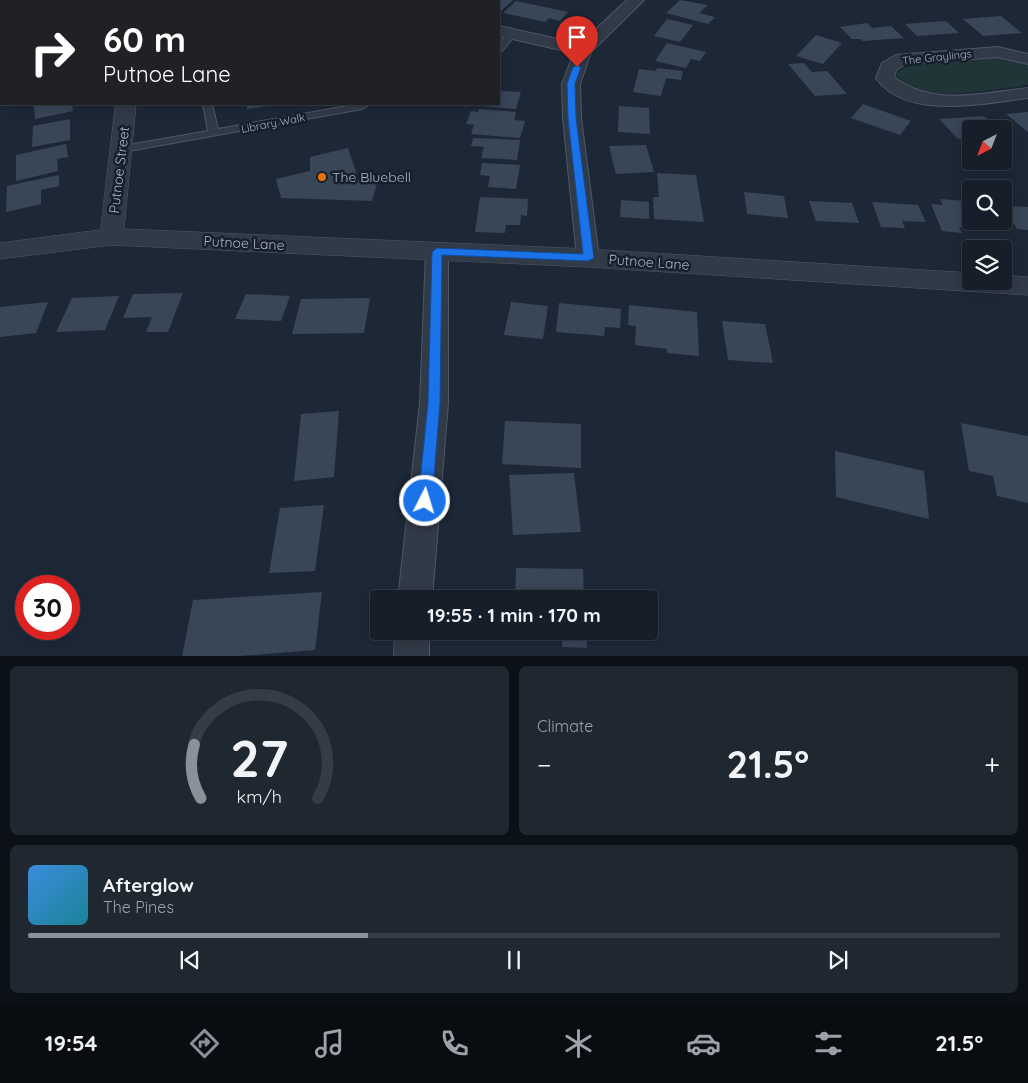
<!DOCTYPE html>
<html lang="en">
<head>
<meta charset="utf-8">
<style>
  :root { --surface:#161e29; --page:#1f2731; --text:#f1f3f6; --muted:#9ea2a8; --line:#353c46; --accent:#8c9099 }
  body { margin:0; font-family:Quicksand,sans-serif; background:var(--page); color:var(--text); height:100vh; display:flex; flex-direction:column; font-size:19px; white-space:nowrap }
  * { box-sizing:border-box; margin:0 }
  p { font-size:16px; color:var(--muted) }
  .icon { flex:none; width:28px; height:28px; fill:none; stroke:currentColor; stroke-width:2; stroke-linecap:round; stroke-linejoin:round }
  .map { position:relative; height:656px; overflow:hidden }
  .details { display:flex; flex-direction:column; gap:10px; padding:10px; background:#0c1017; flex:1 }
  .details>* { flex:none }
  .guide { position:absolute; left:0px; top:0px; width:500px; height:105px; box-shadow:0 2px 12px #0003,0 0 0 1px var(--line); background:#202124; color:#fff; overflow:hidden }
  .needle { width:32px; rotate:222deg }
  .controls { position:absolute; left:962px; top:120px; display:grid; gap:10px }
  .controls a { display:grid; place-items:center; width:50px; height:50px; border-radius:5px; background:var(--surface); box-shadow:0 2px 12px #0003,0 0 0 1px var(--line); font-size:25px }
  .speed { position:absolute; left:15px; top:575px; display:flex; gap:10px; font-size:25px; font-weight:700; text-align:center }
  .speed>* { display:grid; place-content:center; width:65px; height:65px; border-radius:50%; background:var(--surface); box-shadow:0 2px 12px #0003,0 0 0 1px var(--line); line-height:1 }
  .speed .limit { border:8px solid #d22; background:#fff; color:#111 }
  .pin { position:absolute; display:grid; place-items:center; width:42px; height:42px; color:#fff; margin:-51px -21px; border-radius:50% 50% 50% 0; rotate:-45deg; box-shadow:0 0 5px #0007 }
  .pin .icon { rotate:45deg }
  .me { position:absolute; width:55px; margin:-28px; rotate:5deg; stroke-linejoin:round; filter:drop-shadow(0 0 4px #0008) }
  .turn { display:flex; align-items:center; gap:18px; height:105px; padding:0 20px; font-size:22px }
  .turn .icon { width:65px; height:65px; stroke-width:2.5 }
  .turn b { display:block; font-size:35px; line-height:42px }
  .big { font-size:38px; font-weight:800; line-height:1.1 }
  .details .tile { flex:1; display:flex; flex-direction:column; justify-content:center; gap:8px; min-width:0; padding:0 18px; border-radius:8px; background:var(--page) }
  .details .dial { align-items:center; gap:0 }
  .dial svg { height:130px; overflow:visible; fill:none; stroke:var(--line); stroke-width:7; stroke-linecap:round; text-anchor:middle }
  .dial text { fill:var(--text); stroke:none }
  .song { display:flex; align-items:center; gap:15px }
  .cover { width:60px; height:60px; border-radius:8px; background:linear-gradient(135deg,hsl(210 70% 55%),hsl(190 70% 35%)) }
  .played { height:5px; border-radius:2px; background:linear-gradient(90deg,var(--accent) 35%,var(--line) 35%) }
  .keys { display:flex; justify-content:space-around; direction:ltr }
  .heat { display:flex; justify-content:space-between; align-items:center; font-size:28px; direction:ltr }
  .details .tiles { flex:1; display:grid; gap:10px; grid-template-columns:1fr 1fr }
  .tile:last-child { grid-column:span 2 }
  .trip { position:absolute; left:370px; top:590px; width:288px; height:50px; border-radius:5px; background:var(--surface); box-shadow:0 2px 12px #0003,0 0 0 1px var(--line); font-weight:800; line-height:50px; text-align:center }
  .tabs { display:flex; height:80px; justify-content:space-around; align-items:center; background:#090c10; color:var(--muted) }
  .tabs .icon { width:35px; height:35px }
  .tabs .current { color:var(--accent) }
  .tabs b { font-size:22px; color:var(--text) }
  .map>svg:first-child { display:block }
</style>
</head>
<body>
<div class="map">
<svg width="1028" height="656" viewBox="0 0 1028 656">
  <rect width="100%" height="100%" fill="#1d2837"/>
  <path fill="#1f3538" d="M997,57L1028,65V85C996,88 935,102 907,85C903,82 899,77 896,73L912,64Z"/>
  <path fill="#394658" d="M499,0H513L499,13Z
    M680,0L708,5L699,13L715,17L708,24L666,13Z
    M516,1L568,12L560,21L549,18L545,22L503,13Z
    M1001,16L1022,33L983,36L963,19Z
    M667,19L693,25L680,42L654,36Z
    M946,21L959,33L917,36L905,24Z
    M867,23L872,28L891,26L904,38L863,41L860,39H852L840,27Z
    M816,35L842,43L823,64L796,56Z
    M667,43L706,52L700,61L691,59L686,68L655,61Z
    M804,63L812,72L827,71L847,94L815,96L788,64Z
    M657,68L683,71L681,80L666,78L661,96L633,92L639,69L656,71Z
    M499,91L521,92L516,109L472,105L499,104Z
    M34,104H72L73,111L35,119Z
    M247,104H274V105L247,109Z
    M863,104L911,121L900,135L851,118Z
    M619,106L649,108L650,134L618,132Z
    M479,109L516,112L514,120L525,121L520,138L471,134L474,125L466,124L471,111L478,112Z
    M1028,112V132L1006,114Z
    M984,116L997,129H971V138L958,139L939,119Z
    M70,119V140L32,147L33,126Z
    M473,138L520,140L517,160L481,158L484,147L471,146Z
    M66,144L68,157L57,159L58,171L16,181V155Z
    M646,145L654,172L616,174L609,146Z
    M348,148L360,184H377L372,201L281,198L276,179L310,171V157Z
    M482,163L520,165L516,189L488,187L490,176L480,175Z
    M657,173L696,175L704,222L654,219L653,197H659Z
    M59,175V186L41,190V204L6,212L7,186Z
    M744,192L784,196L788,218L747,214Z
    M480,197L528,199L527,216L521,215L520,225H506L505,233L475,232Z
    M940,199L965,201L967,206L971,207V221H990L994,230L959,227L962,233L942,231L931,204L943,205Z
    M621,200L649,202V219L620,217Z
    M809,201L852,203L859,223L816,221Z
    M872,202L918,205L926,222L902,221L905,228L881,227Z
    M1004,206L1028,207V230L1017,229Z
    M183,293L168,332H146L152,317L123,318L133,294Z
    M246,294L290,296L281,321L235,319Z
    M119,296L105,330L56,332L72,298Z
    M370,298L364,333L292,334L301,299Z
    M48,302L36,333L0,337V307Z
    M511,302L548,306L543,339L504,335Z
    M559,303L621,309L620,328L605,327L604,336L556,332Z
    M629,305L697,312L699,356L667,353V349L635,345L636,326L628,325Z
    M722,321L765,324L773,363L728,360Z
    M339,411L334,477L294,481L301,414Z
    M505,421L581,424V468L502,464Z
    M961,423L1028,436V503L997,496L993,476L969,471Z
    M835,451L924,471L929,519L836,497Z
    M574,473L581,532L513,535L509,475Z
    M324,505L315,571L269,573L280,508Z
    M516,568L583,569L584,599H515Z
    M322,592L315,650L240,656H182L193,600Z
    M515,631H586L587,648L562,647V639L515,638Z"/>
  <g fill="none" stroke-linecap="round" stroke-linejoin="round">
    <g stroke="#4e5766" stroke-width="2">
      <path id="service" d="M509,32L516,34L502,51H499V44Z
        M203,104H212L218,129L359,104L367,106L362,109L123,152L118,149L123,146L208,131Z"/>
    </g>
    <g stroke="#4e5766" stroke-width="2">
      <path id="minor" d="M398,0H414V1H399Z
        M627,0H644L591,52L580,84L581,118L599,258L596,263L588,266L580,263L577,258L563,118L562,84L574,53L499,36V26L580,44Z
        M1,5V15L0,16V6Z
        M998,47L1028,54V64L998,57L906,64L896,70L894,77C932,107 984,93 1028,88V98C985,103 906,121 876,78L882,63L896,55Z
        M437,244L445,247L448,252V403L432,599H398L420,403L426,252L429,247Z
        M395,631H429V656H394Z"/>
    </g>
    <g stroke="#4e5766" stroke-width="1">
      <path id="tertiary" d="M106,0H122V1H106Z
        M116,104H136L124,229L588,249L971,273V281H1004V275L1028,277V295L588,267L111,245L0,259V243L100,230Z"/>
    </g>
    <use href="#service" fill="#313a47" fill-rule="evenodd"/>
    <use href="#minor" fill="#313a47" fill-rule="evenodd"/>
    <use href="#tertiary" fill="#313a47" fill-rule="evenodd"/>
  </g>
  <path fill="#1a73e8" stroke="#114b97" d="M577,65L581,67L575,84L576,118L594,258L588,261L442,255L440,403L432,501L429,505L425,507L420,505L418,501L428,403L432,252L437,248L583,254L568,118L567,84L573,67Z"/>
  <circle fill="#e8710a" stroke="#171f2c" stroke-width="2" cx="322" cy="177" r="5"/>
  <g text-anchor="middle" stroke-width="5" stroke-linejoin="round" paint-order="stroke">
    <g font-size="11" fill="#aab4c5" stroke="#171f2c">
      <text transform="translate(937 57) rotate(-6)" y="4">The Graylings</text>
      <text transform="translate(273 123) rotate(-11)" y="4">Library Walk</text>
    </g>
    <g font-size="14" fill="#aab4c5" stroke="#171f2c">
      <text transform="translate(119 170) rotate(-83)" y="5">Putnoe Street</text>
      <text transform="translate(244 243) rotate(3)" y="5">Putnoe Lane</text>
      <text transform="translate(649 262) rotate(4)" y="5">Putnoe Lane</text>
    </g>
    <g font-size="14" fill="#aab4c5" stroke="#171f2c" text-anchor="start">
      <text x="332" y="182">The Bluebell</text>
    </g>
  </g>
</svg>
<div class="controls">
<a><svg class="needle" viewBox="-14 -14 28 28"><path d="M0-13l5 13h-10z" fill="#e53935"/><path d="M0 13l5-13h-10z" fill="#9ea2a8"/></svg></a>
<a><svg class="icon" aria-label="search" viewBox="0 0 24 24"><circle cx="10" cy="10" r="6"/><path d="M15 15l6 6"/></svg></a>
<a><svg class="icon" aria-label="layers" viewBox="0 0 24 24"><path d="M12 4l9 5-9 5-9-5zM3 14l9 5 9-5"/></svg></a>
</div>
<div class="speed"><div class="limit">30</div></div>
<div class="pin" style="left:577px;top:67px;background:#d93025"><svg class="icon" aria-label="arrive" viewBox="0 0 24 24"><path d="M6 21V4h12l-3 4 3 4H6"/></svg></div>
<svg class="me" style="left:425px;top:501px" viewBox="-20 -20 40 40"><circle r="17" fill="#1a73e8" stroke="#fff" stroke-width="3"/><path d="M0-11L8 9 0 5-8 9z" fill="#fff"/></svg>
<div class="trip">19:55 · 1 min · 170 m</div>
<div class="guide">
<div class="turn"><svg class="icon" aria-label="right" viewBox="0 0 24 24"><path d="M7 20v-9h11M14 6l5 5-5 5"/></svg><div><b>60 m</b>Putnoe Lane</div></div>
</div>
</div>
<section class="details">
<div class="tiles">
<div class="tile dial"><svg viewBox="0 0 100 80">
<path d="M14 69A42 42 0 1 1 86 69"/>
<path d="M14 69A42 42 0 0 1 10 36" stroke="#8c9099"/>
<text x="50" y="56" font-size="32" font-weight="700">27</text>
<text x="50" y="72" font-size="11">km/h</text>
</svg></div>
<div class="tile"><p>Climate</p>
<div class="heat"><a>−</a><b class="big">21.5°</b><a>+</a></div>
</div>
<div class="tile">
<div class="song"><i class="cover"></i><div><b>Afterglow</b><p>The Pines</p></div></div>
<div class="played"></div>
<div class="keys"><svg class="icon" aria-label="previous" viewBox="0 0 24 24"><path d="M18 5L8 12l10 7zM5 5v14"/></svg><svg class="icon" aria-label="pause" viewBox="0 0 24 24"><path d="M8 5v14M16 5v14"/></svg><svg class="icon" aria-label="next" viewBox="0 0 24 24"><path d="M6 5l10 7-10 7zM19 5v14"/></svg></div>
</div>
</div>
</section>
<nav class="tabs">
<b>19:54</b>
<svg class="icon current" aria-label="directions" viewBox="0 0 24 24"><path d="M12 3l9 9-9 9-9-9zM9 14v-3h6M13 9l2 2-2 2"/></svg>
<svg class="icon" aria-label="music" viewBox="0 0 24 24"><path d="M9 18V5l10-2v13"/><circle cx="6" cy="18" r="3"/><circle cx="16" cy="16" r="3"/></svg>
<svg class="icon" aria-label="phone" viewBox="0 0 24 24"><path d="M5 4h4l2 5-3 2q2 4 5 5l2-3 5 2v4C11 20 4 13 5 4z"/></svg>
<svg class="icon" aria-label="climate" viewBox="0 0 24 24"><path d="M12 3v18M4 7l16 10M4 17L20 7"/></svg>
<svg class="icon" aria-label="car" viewBox="0 0 24 24"><path d="M5 17H2v-5l4-1 3-4h7l3 4 3 1v5h-3M9 17h6M6 11h13"/><circle cx="7" cy="17" r="2"/><circle cx="17" cy="17" r="2"/></svg>
<svg class="icon" aria-label="filters" viewBox="0 0 24 24"><path d="M4 7h16M4 17h16"/><circle cx="9" cy="7" r="2"/><circle cx="15" cy="17" r="2"/></svg>
<b>21.5°</b>
</nav>
</body>
</html>
